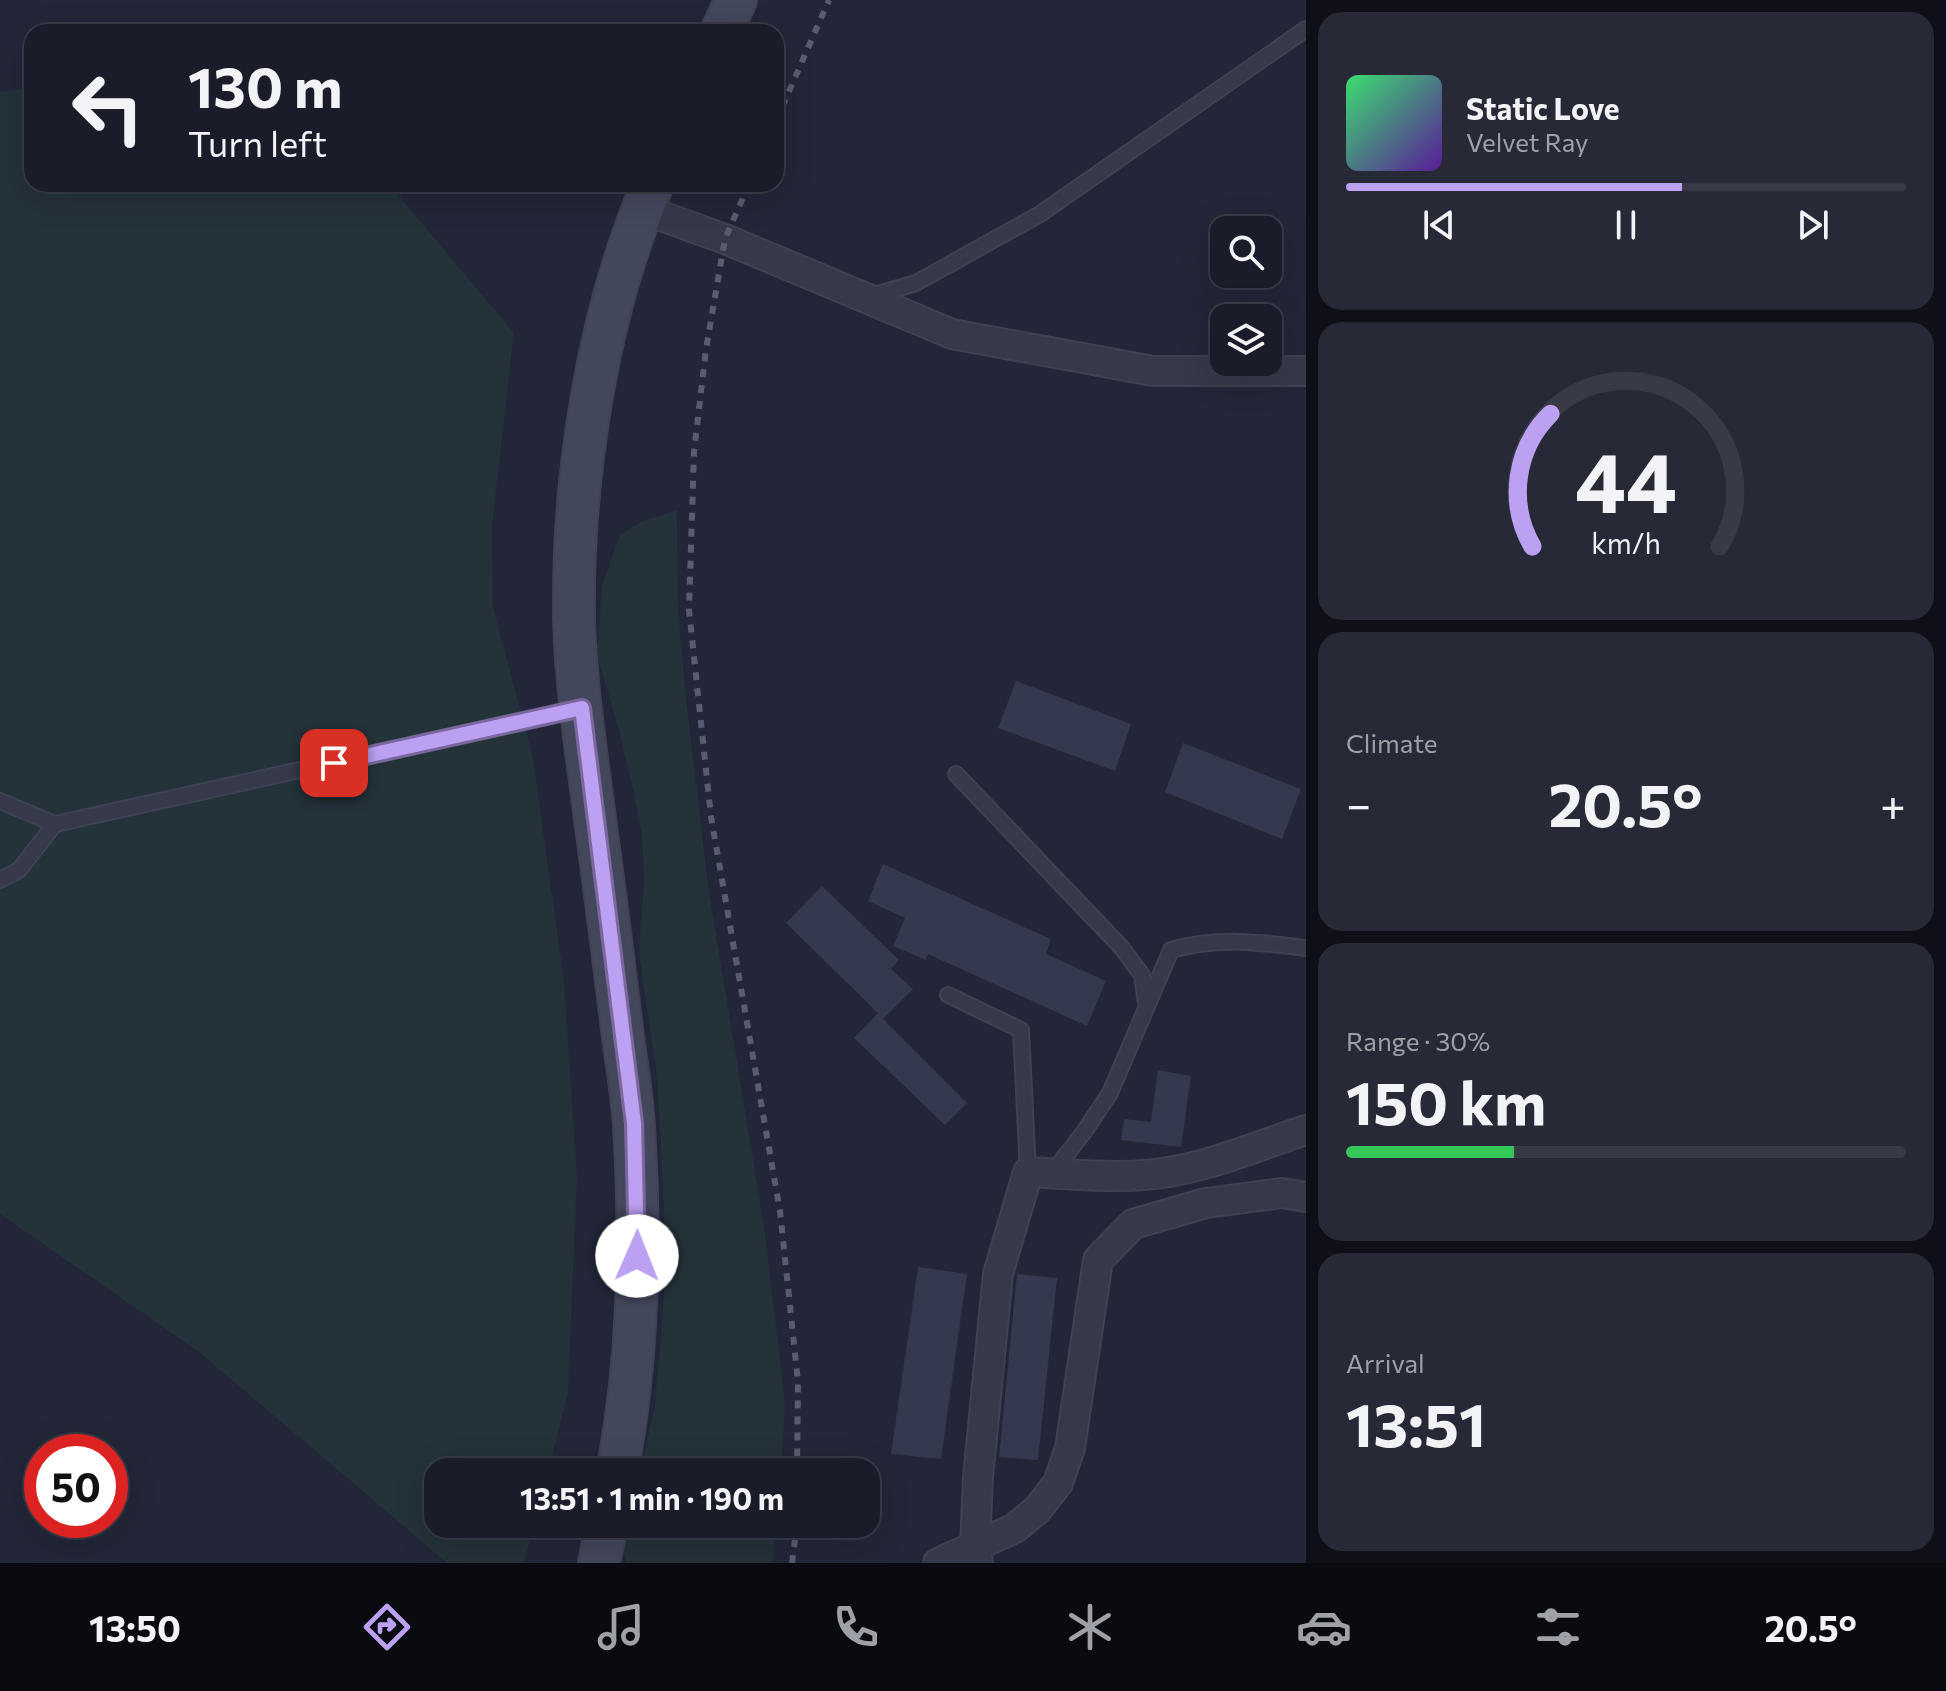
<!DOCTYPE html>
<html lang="en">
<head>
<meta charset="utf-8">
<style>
  :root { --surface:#1a1c2a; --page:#272936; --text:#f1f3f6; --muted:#9fa1a8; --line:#383a47; --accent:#bca0f2 }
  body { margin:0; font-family:Commissioner,sans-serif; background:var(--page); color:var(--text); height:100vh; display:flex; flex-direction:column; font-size:30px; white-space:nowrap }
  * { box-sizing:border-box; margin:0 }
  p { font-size:26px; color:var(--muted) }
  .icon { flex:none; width:44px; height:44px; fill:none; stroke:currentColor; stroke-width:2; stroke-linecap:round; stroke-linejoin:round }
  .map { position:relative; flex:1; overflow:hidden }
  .details { display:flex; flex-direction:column; gap:12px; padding:12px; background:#0e0f17; width:640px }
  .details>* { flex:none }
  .top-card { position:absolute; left:24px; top:24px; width:760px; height:168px; border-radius:24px; box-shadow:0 8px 32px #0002,0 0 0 2px var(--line); background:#1a1c2a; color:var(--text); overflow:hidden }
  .buttons { position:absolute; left:1210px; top:216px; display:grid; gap:16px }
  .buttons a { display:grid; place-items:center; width:72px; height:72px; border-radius:16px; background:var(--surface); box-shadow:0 8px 32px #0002,0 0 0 2px var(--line); font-size:40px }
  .speed { position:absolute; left:24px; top:1434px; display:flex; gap:16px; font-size:40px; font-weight:700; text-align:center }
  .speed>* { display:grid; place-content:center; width:104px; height:104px; border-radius:50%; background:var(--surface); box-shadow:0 8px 32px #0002,0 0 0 2px var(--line); line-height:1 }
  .speed .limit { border:12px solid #d22; background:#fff; color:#111 }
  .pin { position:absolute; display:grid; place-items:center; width:68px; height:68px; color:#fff; margin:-34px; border-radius:16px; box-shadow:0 4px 12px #0006 }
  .me { position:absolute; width:88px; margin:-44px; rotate:1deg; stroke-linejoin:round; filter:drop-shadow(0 0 6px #0008) }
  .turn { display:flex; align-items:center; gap:28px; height:168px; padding:0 32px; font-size:36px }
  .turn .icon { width:104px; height:104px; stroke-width:2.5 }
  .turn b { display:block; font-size:56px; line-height:68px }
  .big { font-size:60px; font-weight:700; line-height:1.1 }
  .details .widget { flex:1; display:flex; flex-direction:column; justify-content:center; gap:12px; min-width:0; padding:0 28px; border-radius:24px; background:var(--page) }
  .details .dial { align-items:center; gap:0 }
  .dial svg { height:208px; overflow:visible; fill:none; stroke:var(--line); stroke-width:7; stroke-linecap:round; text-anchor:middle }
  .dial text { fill:var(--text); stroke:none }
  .song { display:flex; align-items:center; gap:24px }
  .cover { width:96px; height:96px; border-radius:12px; background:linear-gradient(135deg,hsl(140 70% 55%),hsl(270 70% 35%)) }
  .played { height:8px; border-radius:4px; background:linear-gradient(90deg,var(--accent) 60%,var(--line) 60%) }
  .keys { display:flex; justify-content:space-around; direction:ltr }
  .heat { display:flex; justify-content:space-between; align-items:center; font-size:44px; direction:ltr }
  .charge { height:12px; border-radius:6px; background:linear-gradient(90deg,#34c759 30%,var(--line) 0) }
  .trip { position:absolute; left:424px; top:1458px; width:456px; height:80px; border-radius:24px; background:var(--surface); box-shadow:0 8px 32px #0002,0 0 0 2px var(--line); font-weight:700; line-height:80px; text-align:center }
  .dock { display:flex; height:128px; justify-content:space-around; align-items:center; background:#0a0b11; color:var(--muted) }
  .dock .icon { width:56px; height:56px }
  .dock .current { color:var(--accent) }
  .dock b { font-size:36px; color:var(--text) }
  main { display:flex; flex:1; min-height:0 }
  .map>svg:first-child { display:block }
</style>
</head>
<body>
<main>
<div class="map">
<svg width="1306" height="1563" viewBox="0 0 1306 1563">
  <rect width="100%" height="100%" fill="#222638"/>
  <path fill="#243239" d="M32,87V184H389L514,333L492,526L493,607L533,758L564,982L577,1177L568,1392L548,1472H438V1524H534L524,1563H447L199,1352L0,1214V92Z
    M677,510L678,610L686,698L709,892L764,1227L785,1401L781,1472H640L655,1406L664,1297V1208L657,1076L639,954L644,879L642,838L635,797L618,727L597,655L602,586L620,534L644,521Z
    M629,1524H777L772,1563H626L623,1549Z"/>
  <path fill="#34394f" d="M1016,681L1131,724L1115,771L998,728Z
    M1183,743L1301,789L1282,839L1165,792Z
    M883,864L1051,939L1046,954L1106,981L1087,1026L928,954L926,960L893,946L905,918L868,901Z
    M822,886L899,960L891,969L913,989L883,1019L967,1103L945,1125L854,1038L878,1013L786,923Z
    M1158,1070L1191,1076L1181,1147L1121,1140L1124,1119L1151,1122Z
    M918,1267L967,1274L941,1459L891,1454Z
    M1017,1274L1057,1278L1038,1460L999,1457Z"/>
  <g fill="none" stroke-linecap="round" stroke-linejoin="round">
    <g stroke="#3e4252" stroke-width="18">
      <path id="lane" d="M871,296L916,283L1040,214L1306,29
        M956,774L1121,947L1142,975L1146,1003
        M0,801L55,824L577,709
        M0,880L19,870L55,824
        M948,995L1021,1030L1028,1172
        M1052,1173L1084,1132L1110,1093L1171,950C1218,937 1258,942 1306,948"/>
    </g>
    <g stroke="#3e4252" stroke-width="32">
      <path id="street" d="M642,209L725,239L952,334L1153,371H1306
        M938,1563L1015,1528L1037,1510L1058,1483L1070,1448L1098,1260L1133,1224L1206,1203L1282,1193L1306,1197
        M978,1563L975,1547L978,1477L998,1274L1028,1172C1067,1174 1106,1178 1145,1175C1200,1171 1254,1147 1306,1130"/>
    </g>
    <g stroke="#3e4252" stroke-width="44">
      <path id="secondary" d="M721,32L736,0
        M617,1472C639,1359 641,1241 634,1126C632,1094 626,1061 622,1029C614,964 606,899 597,834C588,763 576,691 574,619C572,479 597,313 653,184
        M599,1563L607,1524"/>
    </g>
    <use href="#lane" stroke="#353949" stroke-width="14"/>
    <use href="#street" stroke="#353949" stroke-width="28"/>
    <use href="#secondary" stroke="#43475c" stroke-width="40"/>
    <path stroke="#575c70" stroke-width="6" stroke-dasharray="8 8" stroke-linecap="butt" d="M776,121L829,0
      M749,184L725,239L706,349L694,452L689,610L711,817L780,1211L798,1382L797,1472
      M792,1563L797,1524"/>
  </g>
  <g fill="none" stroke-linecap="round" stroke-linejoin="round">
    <g stroke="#7a689d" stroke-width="20">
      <path id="route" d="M334,763L582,708L634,1123L637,1256"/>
    </g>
    <use href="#route" stroke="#bca0f2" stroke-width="14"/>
  </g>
</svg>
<div class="buttons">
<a><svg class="icon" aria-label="search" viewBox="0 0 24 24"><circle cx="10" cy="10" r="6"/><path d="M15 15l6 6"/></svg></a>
<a><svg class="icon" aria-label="layers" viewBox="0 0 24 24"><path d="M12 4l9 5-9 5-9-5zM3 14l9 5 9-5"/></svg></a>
</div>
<div class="speed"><div class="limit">50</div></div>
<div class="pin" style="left:334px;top:763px;background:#d93025"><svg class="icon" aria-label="arrive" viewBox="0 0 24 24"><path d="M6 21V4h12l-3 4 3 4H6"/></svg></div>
<svg class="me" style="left:637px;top:1256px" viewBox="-20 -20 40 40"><circle r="19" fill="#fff"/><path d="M0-13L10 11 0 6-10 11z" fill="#bca0f2"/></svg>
<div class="trip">13:51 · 1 min · 190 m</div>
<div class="top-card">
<div class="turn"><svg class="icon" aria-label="left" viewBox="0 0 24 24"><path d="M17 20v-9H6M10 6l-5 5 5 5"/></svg><div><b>130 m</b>Turn left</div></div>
</div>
</div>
<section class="details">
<div class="widget">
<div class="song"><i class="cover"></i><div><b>Static Love</b><p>Velvet Ray</p></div></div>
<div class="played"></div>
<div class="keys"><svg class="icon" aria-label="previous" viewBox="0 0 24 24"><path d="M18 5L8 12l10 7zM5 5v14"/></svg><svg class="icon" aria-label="pause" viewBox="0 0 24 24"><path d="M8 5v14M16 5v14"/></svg><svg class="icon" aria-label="next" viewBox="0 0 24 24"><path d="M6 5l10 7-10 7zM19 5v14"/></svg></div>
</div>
<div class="widget dial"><svg viewBox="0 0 100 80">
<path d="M14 69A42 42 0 1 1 86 69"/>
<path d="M14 69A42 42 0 0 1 21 18" stroke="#bca0f2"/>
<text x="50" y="56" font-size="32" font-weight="700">44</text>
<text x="50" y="72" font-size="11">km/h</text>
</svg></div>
<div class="widget"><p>Climate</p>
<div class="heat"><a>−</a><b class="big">20.5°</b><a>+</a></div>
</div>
<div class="widget"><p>Range · 30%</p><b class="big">150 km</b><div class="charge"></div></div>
<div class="widget"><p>Arrival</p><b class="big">13:51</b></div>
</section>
</main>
<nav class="dock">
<b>13:50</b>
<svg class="icon current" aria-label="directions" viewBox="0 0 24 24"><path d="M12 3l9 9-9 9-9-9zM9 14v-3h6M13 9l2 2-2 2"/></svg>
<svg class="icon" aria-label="music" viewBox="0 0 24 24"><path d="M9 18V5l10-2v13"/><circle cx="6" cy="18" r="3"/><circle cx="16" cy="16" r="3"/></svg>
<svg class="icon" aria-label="phone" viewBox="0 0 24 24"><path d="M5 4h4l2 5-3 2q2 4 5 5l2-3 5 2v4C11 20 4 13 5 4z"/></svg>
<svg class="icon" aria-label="climate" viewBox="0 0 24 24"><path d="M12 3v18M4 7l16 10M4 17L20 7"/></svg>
<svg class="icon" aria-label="car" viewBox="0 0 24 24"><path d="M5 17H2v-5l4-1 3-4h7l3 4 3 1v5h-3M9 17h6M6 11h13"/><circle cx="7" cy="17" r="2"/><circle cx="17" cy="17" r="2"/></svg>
<svg class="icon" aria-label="filters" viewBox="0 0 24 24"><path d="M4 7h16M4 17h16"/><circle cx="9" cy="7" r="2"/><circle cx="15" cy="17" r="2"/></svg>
<b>20.5°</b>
</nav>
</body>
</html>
